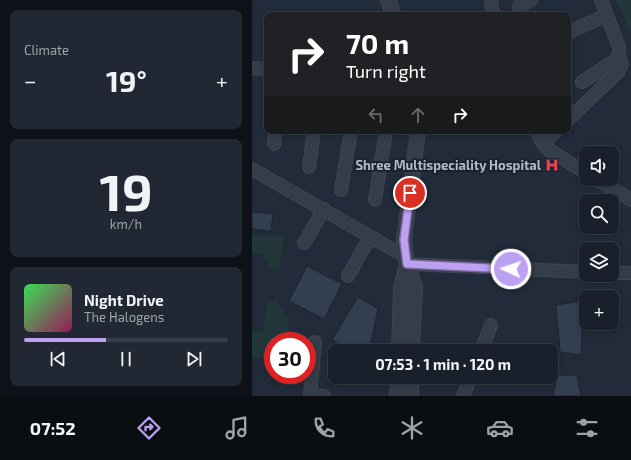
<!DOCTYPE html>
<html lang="en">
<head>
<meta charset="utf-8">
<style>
  :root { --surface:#19202b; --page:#222833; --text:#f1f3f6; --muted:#9fa3a9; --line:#373e47; --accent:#bca0f2 }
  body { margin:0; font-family:"Exo 2",sans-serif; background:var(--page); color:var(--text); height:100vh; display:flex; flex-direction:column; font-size:15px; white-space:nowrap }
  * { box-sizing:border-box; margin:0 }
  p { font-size:13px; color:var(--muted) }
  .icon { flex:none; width:22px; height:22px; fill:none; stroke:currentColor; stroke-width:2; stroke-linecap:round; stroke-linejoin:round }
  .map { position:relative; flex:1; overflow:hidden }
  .details { display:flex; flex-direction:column; gap:10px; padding:10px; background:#0e1218; width:252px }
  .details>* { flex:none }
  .top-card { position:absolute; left:12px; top:12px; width:307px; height:122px; border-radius:8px; box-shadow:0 2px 6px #0003,0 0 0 1px var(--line); background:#202124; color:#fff; overflow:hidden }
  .buttons { position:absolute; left:327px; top:146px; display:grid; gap:8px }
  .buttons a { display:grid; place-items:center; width:40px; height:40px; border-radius:8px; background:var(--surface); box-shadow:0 2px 6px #0003,0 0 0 1px var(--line); font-size:20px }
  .speed { position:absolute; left:12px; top:332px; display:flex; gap:8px; font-size:20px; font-weight:700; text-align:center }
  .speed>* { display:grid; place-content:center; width:52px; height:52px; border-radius:50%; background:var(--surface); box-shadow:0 2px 6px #0003,0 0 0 1px var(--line); line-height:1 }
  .speed .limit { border:6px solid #d22; background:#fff; color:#111 }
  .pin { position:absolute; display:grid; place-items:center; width:34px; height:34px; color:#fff; margin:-17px; border:2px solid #fff; border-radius:50%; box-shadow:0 1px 4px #0007 }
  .me { position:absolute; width:44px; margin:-22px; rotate:273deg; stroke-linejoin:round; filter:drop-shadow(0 0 3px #0008) }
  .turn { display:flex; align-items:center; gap:14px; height:84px; padding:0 16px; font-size:18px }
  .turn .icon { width:52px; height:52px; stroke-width:2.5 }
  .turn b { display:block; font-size:28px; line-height:34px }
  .lanes { display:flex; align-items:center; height:38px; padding:0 16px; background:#0003; justify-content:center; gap:20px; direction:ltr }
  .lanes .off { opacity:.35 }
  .big { font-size:30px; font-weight:700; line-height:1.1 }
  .details .widget { flex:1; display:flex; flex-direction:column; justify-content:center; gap:6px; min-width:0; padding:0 14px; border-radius:8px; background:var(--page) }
  .details .dial { align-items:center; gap:0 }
  .dial b { font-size:52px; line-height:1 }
  .song { display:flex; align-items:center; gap:12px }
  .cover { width:48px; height:48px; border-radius:6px; background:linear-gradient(135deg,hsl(130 70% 55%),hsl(330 70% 35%)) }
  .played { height:4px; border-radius:2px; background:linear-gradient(90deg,var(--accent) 40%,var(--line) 40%) }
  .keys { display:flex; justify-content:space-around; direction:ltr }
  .heat { display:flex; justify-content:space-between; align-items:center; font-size:22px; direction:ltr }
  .trip { position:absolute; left:76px; top:344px; width:230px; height:40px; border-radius:8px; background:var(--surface); box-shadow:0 2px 6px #0003,0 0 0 1px var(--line); font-weight:700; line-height:40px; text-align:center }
  .dock { display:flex; height:64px; justify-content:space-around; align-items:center; background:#0a0d11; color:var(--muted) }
  .dock .icon { width:28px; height:28px }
  .dock .current { color:var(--accent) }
  .dock b { font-size:18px; color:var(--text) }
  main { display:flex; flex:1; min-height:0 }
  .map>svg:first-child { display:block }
</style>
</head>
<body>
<main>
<section class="details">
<div class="widget"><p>Climate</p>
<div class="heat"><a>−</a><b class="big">19°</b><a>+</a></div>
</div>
<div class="widget dial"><b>19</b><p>km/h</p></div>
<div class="widget">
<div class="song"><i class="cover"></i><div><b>Night Drive</b><p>The Halogens</p></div></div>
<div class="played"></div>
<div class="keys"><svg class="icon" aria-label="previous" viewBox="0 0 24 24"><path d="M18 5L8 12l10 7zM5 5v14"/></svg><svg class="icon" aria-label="pause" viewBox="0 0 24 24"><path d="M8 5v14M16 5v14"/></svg><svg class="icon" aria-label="next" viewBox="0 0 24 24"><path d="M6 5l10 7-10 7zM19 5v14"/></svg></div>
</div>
</section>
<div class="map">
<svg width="379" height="396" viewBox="0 0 379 396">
  <rect width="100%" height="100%" fill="#212b39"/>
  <path fill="#23373a" d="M364,0H379V33Z
    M0,234L32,237L27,271L19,269L11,254L0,253Z
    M25,301L36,320V341H21V359L0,357V332H11L15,302Z"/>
  <path fill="#333f50" stroke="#1c2430" d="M0,212L21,214L19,231L0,229Z
    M55,266L90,284L72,319L37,301Z
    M106,297L126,309L117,351H101L80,340Z
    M331,301L329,355L308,352L304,305Z
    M305,375H325L329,396H301Z"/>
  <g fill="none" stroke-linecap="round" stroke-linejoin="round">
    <g stroke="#3e4652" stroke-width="14">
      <path id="minor" d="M239,0L241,15
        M267,6L279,0
        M316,33L354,15
        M0,68L15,69
        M330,82L364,60C367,56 368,53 367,47L349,0
        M316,120L366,72L370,64L367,57
        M284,131L291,144L297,150L334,173
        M22,144L23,131
        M291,144L304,131
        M57,167L62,131
        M0,169L154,257
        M344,179L379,200
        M89,190L99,131
        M123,200L134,131
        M52,243L72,209
        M155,264L334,272
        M360,273H379
        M96,276L118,237
        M229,351L239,325
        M58,395L72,396
        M58,396L63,342
        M211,396L219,377"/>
    </g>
    <g stroke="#3e4652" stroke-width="16">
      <path id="tertiary" d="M136,0L142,15
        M147,351L149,288L155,264
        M160,351L163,287L155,264L152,240L166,131
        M145,396L146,377
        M159,396V377"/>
    </g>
    <use href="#minor" stroke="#353d49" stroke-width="12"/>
    <use href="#tertiary" stroke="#353d49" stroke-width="14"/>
  </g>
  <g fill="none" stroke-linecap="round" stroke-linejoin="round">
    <g stroke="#7a689d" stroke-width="10">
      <path id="route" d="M158,193L152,240L155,264L259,269"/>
    </g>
    <use href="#route" stroke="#bca0f2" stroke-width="7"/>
  </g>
  <defs>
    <g id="hospital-bare" transform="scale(1.08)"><path d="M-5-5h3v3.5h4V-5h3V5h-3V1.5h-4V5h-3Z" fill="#e0444e" stroke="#1a222e" stroke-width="2.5" paint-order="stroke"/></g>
  </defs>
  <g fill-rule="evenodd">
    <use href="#hospital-bare" x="300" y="165"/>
  </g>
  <g text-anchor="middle" stroke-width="4" stroke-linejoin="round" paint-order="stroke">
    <g font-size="13" font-weight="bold" fill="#b0b8c5" stroke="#1a222e" text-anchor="end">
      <text x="289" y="170">Shree Multispeciality Hospital</text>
    </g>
  </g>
</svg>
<div class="buttons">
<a><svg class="icon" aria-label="sound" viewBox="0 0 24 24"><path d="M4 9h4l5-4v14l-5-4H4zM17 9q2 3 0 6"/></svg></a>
<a><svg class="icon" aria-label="search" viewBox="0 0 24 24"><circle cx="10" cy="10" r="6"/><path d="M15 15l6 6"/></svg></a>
<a><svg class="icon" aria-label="layers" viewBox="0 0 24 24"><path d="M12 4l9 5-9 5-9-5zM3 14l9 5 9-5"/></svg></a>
<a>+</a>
</div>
<div class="speed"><div class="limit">30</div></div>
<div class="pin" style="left:158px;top:193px;background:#d93025"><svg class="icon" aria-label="arrive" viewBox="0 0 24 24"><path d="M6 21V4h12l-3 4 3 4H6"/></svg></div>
<svg class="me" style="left:259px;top:269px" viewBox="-20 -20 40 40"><circle r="17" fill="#bca0f2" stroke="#fff" stroke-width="3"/><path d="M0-11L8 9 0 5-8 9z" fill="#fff"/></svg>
<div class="trip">07:53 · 1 min · 120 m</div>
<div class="top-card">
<div class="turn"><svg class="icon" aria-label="right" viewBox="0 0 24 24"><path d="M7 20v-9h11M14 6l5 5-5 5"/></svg><div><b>70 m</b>Turn right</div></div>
<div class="lanes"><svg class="icon off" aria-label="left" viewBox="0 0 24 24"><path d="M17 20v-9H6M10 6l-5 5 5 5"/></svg><svg class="icon off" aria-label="ahead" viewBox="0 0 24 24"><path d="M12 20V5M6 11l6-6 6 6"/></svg><svg class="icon" aria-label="right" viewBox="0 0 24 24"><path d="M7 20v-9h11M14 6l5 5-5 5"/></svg></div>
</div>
</div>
</main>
<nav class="dock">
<b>07:52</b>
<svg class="icon current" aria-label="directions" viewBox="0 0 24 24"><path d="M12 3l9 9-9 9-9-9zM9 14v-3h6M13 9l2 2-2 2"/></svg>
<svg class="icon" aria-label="music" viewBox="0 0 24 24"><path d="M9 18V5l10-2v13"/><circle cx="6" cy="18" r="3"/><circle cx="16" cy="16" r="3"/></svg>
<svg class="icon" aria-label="phone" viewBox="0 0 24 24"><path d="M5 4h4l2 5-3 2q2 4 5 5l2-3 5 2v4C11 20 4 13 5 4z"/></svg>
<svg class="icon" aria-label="climate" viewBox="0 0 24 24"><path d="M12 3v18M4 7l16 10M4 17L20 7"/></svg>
<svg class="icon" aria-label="car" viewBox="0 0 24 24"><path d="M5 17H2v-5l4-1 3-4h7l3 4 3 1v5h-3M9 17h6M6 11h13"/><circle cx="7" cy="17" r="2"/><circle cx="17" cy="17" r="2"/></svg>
<svg class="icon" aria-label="filters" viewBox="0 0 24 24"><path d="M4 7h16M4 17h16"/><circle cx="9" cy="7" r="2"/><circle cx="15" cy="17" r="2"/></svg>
</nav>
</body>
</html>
